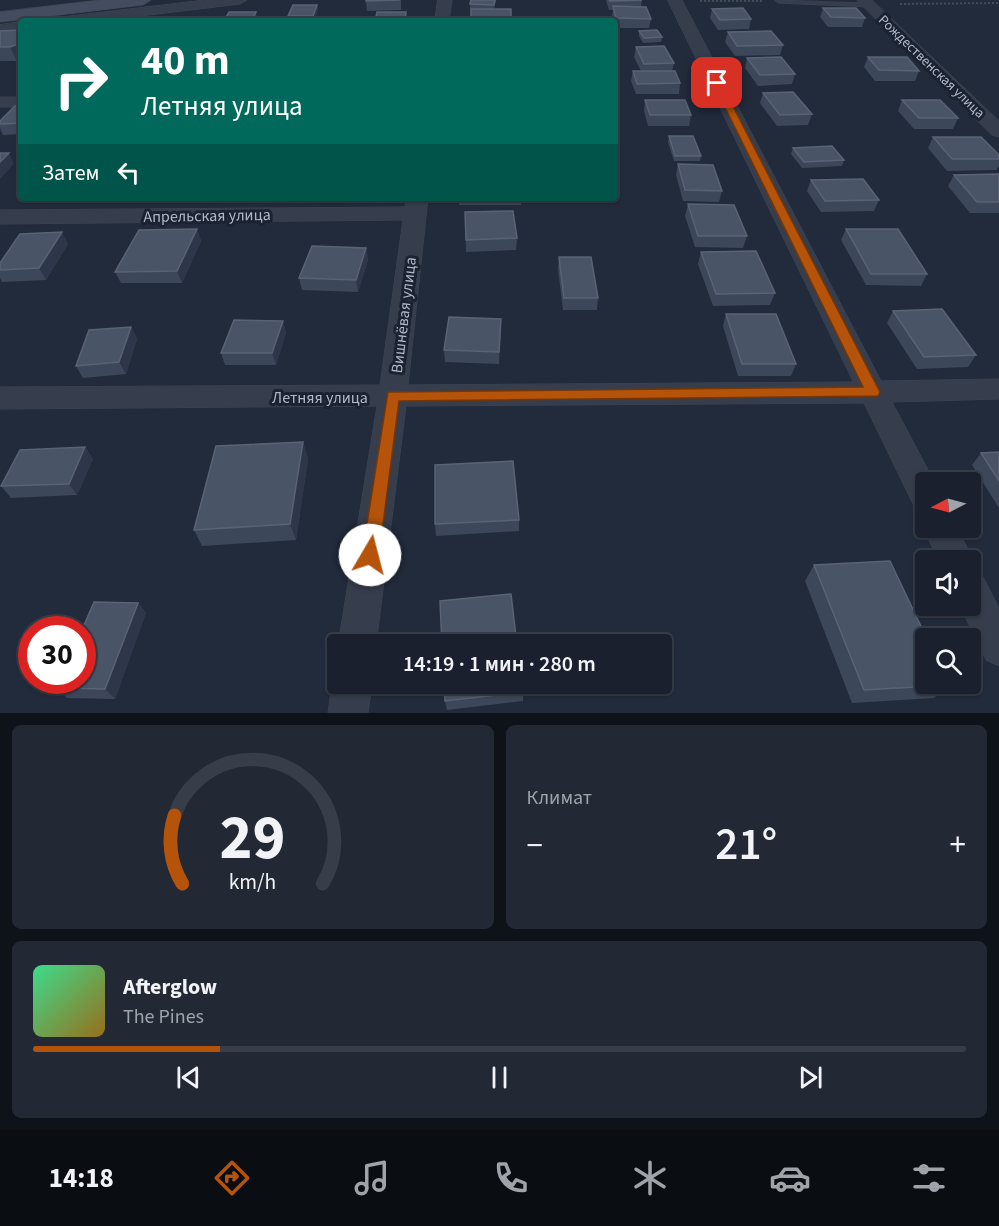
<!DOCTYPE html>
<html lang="ru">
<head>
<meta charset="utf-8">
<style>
  :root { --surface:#1a202d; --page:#232835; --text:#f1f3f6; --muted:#9fa3aa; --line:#383e49; --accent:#b45309 }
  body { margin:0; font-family:"Source Sans 3",sans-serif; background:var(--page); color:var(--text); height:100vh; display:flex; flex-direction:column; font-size:22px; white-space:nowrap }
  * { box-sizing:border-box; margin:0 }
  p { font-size:20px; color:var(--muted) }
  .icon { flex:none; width:33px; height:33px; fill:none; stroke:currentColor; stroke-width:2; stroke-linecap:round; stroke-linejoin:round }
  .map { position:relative; height:713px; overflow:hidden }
  .panel { display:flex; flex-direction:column; gap:12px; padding:12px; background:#0e1219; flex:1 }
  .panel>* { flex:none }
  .top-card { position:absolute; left:18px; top:18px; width:600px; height:183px; border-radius:6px; box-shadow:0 2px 4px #0004,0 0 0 2px var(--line); background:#00695c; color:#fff; overflow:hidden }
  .needle { width:39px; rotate:264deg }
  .buttons { position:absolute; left:915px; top:472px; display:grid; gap:12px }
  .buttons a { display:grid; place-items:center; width:66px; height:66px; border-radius:6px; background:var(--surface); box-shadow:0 2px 4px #0004,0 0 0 2px var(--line); font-size:30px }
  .speed { position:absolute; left:18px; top:616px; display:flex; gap:12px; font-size:30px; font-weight:700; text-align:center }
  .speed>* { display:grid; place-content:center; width:78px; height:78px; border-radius:50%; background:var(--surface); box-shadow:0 2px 4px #0004,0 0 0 2px var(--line); line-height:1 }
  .speed .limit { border:9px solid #d22; background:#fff; color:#111 }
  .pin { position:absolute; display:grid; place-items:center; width:51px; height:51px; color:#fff; margin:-26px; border-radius:12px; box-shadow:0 3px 9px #0006 }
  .me { position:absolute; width:66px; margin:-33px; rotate:8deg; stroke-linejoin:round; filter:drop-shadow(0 0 4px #0008) }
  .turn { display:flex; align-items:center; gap:21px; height:126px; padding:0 24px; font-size:27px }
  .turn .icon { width:78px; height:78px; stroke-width:2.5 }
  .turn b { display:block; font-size:42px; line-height:51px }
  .then { display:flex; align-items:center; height:57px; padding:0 24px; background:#0003; gap:12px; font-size:22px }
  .big { font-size:45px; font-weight:600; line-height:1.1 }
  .panel .tile { flex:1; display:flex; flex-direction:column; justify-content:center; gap:9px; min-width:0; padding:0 21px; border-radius:9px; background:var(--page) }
  .panel .dial { align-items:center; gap:0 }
  .dial svg { height:156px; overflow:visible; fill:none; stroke:var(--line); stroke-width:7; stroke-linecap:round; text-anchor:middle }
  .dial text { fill:var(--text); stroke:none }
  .song { display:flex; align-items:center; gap:18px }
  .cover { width:72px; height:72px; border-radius:9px; background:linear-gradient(135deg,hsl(150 70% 55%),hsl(40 70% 35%)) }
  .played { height:6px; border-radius:3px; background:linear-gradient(90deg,var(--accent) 20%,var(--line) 20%) }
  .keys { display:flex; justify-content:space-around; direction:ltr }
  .heat { display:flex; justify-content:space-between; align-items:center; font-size:33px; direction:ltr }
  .panel .tiles { flex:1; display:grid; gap:12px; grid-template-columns:1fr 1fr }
  .tile:last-child { grid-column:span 2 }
  .trip { position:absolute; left:327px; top:634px; width:345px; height:60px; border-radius:6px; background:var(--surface); box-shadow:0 2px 4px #0004,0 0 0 2px var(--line); font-weight:600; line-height:60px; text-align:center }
  .tabs { display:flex; height:96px; justify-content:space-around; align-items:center; background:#0a0d12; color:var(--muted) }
  .tabs .icon { width:42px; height:42px }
  .tabs .current { color:var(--accent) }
  .tabs b { font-size:27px; color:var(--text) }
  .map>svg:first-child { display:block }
</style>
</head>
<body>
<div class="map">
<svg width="999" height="713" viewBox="0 0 999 713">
  <rect width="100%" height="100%" fill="#222b3c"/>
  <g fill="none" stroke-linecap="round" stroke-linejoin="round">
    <g stroke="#3f4655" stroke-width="1">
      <path id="lane" d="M775,0L869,3L872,5L869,7L778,3Z"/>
    </g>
    <g stroke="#3f4655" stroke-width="1">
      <path id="street" d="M205,0H247L240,4L99,21H56L63,17Z
        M438,0H452L449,21H435Z
        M668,0H682L881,381L999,379V399L892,402L935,483H926V511L915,508L864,403L406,406L376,645H338L377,406L0,409V387L380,385L403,220L0,224V210L405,207L406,198H428L408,385L853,382Z
        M857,0H872L999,121V137L992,135Z
        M21,22V30L0,33V25Z
        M0,97H21V107H0Z
        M926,523V528H957L974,561L970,569V561H939L923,528Z
        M970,573L983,577L999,608V666L986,660L960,606H970Z
        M338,672V684H372L368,713H328L332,684Z"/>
    </g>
    <g stroke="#3f4655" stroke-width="1">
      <path id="secondary" d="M100,0H151L143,5L0,22V12Z"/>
    </g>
    <path stroke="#3d5155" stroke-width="2" stroke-dasharray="2 2" stroke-linecap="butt" d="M700,1H762
      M900,4L999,3"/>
    <use href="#lane" fill="#363d4c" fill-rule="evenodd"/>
    <use href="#street" fill="#363d4c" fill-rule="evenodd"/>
    <use href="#secondary" fill="#444c5f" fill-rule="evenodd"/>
  </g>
  <path fill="#3d475a" d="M401,0V10L367,11L366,1Z
    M496,0L494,9H470V4Z
    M606,0H642L641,6L651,19L649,28H615V21H614L612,16L613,10H609Z
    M317,5L318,9L314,21H289L288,16Z
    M823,8L865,18L862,27H828L820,17Z
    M712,9L751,19L749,29L718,30L710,18Z
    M257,17L255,21H225V19Z
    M21,30V59L17,61H0V31Z
    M639,31L662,37L661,42L643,43L639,36Z
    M728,32L783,45L780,55L735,56L725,42Z
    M636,47L674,63L672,71L680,83L679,94H636L631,81L633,71H641L634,57Z
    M868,57L919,71L915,81H875L864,67Z
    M747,58L795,74L792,84L758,86L745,68Z
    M21,71V85L16,75Z
    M763,93L812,114L808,125L777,126L760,103Z
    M645,100L691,115L689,126H648L644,111Z
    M902,100L958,118L953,129H914L898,111Z
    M21,106V134L3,135L0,128V121Z
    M669,136L701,156L700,161H674L668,142Z
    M933,137L999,155V166L996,170L947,171L928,148Z
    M793,148L844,160L842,166L802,168L791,154Z
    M678,164L722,191L719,202L683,201L676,175Z
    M999,174V213H970L948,186L954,175Z
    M811,180L879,200L874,211L821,212L807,191Z
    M459,198H522L521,205H459Z
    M688,204L747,236L743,248L695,247L685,216Z
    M465,212L517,238L516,250L466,252Z
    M197,229L201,241L182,283H121L115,272Z
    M846,229L927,274L921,286L866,285L841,240Z
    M68,244L46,280L2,282L0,278V263Z
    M366,248L368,260L358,292L302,290L299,278Z
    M701,252L775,293L770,305L713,306L698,264Z
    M559,257L598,298L597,310H563L558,269Z
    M893,311L976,355L968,367L917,369L887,323Z
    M726,314L796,364L791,376H738L723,326Z
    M501,319L499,364L445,362L444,350Z
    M283,321L286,333L276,365H225L221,353Z
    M131,327L137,339L126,374L83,378L76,366Z
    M303,442L308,459L296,540L202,546L194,530Z
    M85,447L93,459L77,495L11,498L1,486Z
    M999,452V508L972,465L981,453Z
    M519,520V531L436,536L435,524Z
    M814,565L949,685L934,698L852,703L805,581Z
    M138,603L146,613L115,699L67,698L57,688Z
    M523,692V701L447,710L445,701Z"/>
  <path fill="#2d3749" d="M317,5L318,9L314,21L313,16Z
    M256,12L257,17L255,21H253V19Z
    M19,43L21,48V59L17,61L10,47Z
    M9,153L14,164L0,179V162Z
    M197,229L201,241L182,283L177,271Z
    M62,232L68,244L46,280L39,268Z
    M366,248L368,260L358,292L356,280Z
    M501,319V331L499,364V352Z
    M283,321L286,333L276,365L272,353Z
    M131,327L137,339L126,374L119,362Z
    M303,442L308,459L296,540L290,524Z
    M85,447L93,459L77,495L69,484Z
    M138,603L146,613L115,699L105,689Z"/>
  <path fill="#495466" stroke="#5a6375" stroke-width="1.5" d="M366,0H400L366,1Z
    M471,0H495L494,5L470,4Z
    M609,0H642L610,1Z
    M293,5H317L313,16H288Z
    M613,6L646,7L651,19L616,18Z
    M743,8L751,19L720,20L712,9Z
    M823,8H856L865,18L831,17Z
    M471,9H511V21H471Z
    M229,12H256L253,19H225Z
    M377,12H406L405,21H375Z
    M21,30V43L10,47H0V31Z
    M657,30L662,37L644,38L639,31Z
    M771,31L783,45L737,46L728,32Z
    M664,46L674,63L644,64L636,47Z
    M781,57L795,74L760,75L747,58Z
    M868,57H907L919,71L879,70Z
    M633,71H675L680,83L637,84Z
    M793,92L812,114L780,115L763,93Z
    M645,100H685L691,115H650Z
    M902,100H940L958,118H919Z
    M15,106H21V123L0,124V121Z
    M669,136H693L701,156H675Z
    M933,137H981L999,155V159H952Z
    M832,146L844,160L804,162L793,148Z
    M0,153H9L0,162Z
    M678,164L713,165L722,191L685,190Z
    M999,174V202H977L954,175Z
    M863,179L879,200L825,201L811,180Z
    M688,204L734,205L747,236H698Z
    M513,211L517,238L466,240L465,212Z
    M197,229L177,271L115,272L139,230Z
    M846,229H898L927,274H871Z
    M62,232L39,268L0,270V263L20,234Z
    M312,246L366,248L356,280L299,278Z
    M756,251L775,293L716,294L701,252Z
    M559,257H591L598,298H564Z
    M942,309L976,355L924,357L893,311Z
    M726,314H776L796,364H742Z
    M449,317L501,319L499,352L444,350Z
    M234,320L283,321L272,353H221Z
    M131,327L119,362L76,366L89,330Z
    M303,442L290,524L194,530L216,446Z
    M85,447L69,484L1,486L20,450Z
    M999,452V481L981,453Z
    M513,461L519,520L435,524V465Z
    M890,561L927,639H926V684H949V685L864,690L814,565Z
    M511,594L517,645H442L440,601Z
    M94,602L138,603L105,689L57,688L60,681H82V630Z
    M444,684H522L523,692L445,701Z"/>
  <path fill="#b45309" stroke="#753606" stroke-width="1.5" d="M717,80L721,83L880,392L878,396L399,401L379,555L376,560L370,562L364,560L362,555L388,392L863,387L713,83Z"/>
  <g text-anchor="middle" stroke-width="6" stroke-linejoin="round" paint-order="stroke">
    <g font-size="14" fill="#b1b8c8" stroke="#1b2231">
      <text transform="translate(932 66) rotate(44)" y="5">Рождественская улица</text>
    </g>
    <g font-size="16" fill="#b1b8c8" stroke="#1b2231">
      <text transform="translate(207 215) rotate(-1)" y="6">Апрельская улица</text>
      <text transform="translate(403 315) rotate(-83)" y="6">Вишнёвая улица</text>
      <text x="320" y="403">Летняя улица</text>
    </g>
  </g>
</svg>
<div class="buttons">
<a><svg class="needle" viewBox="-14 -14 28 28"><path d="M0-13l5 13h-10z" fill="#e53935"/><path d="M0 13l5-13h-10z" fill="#9fa3aa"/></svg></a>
<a><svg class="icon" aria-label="sound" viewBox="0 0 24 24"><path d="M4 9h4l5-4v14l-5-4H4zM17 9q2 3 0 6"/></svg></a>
<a><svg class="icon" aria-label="search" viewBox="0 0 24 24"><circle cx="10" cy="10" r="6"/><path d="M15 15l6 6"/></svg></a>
</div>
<div class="speed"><div class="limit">30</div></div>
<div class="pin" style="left:717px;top:83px;background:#d93025"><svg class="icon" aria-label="arrive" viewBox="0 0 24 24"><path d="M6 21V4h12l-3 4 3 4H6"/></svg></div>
<svg class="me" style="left:370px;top:555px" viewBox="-20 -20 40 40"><circle r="19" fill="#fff"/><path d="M0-13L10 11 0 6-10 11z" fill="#b45309"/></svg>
<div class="trip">14:19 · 1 мин · 280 m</div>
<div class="top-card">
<div class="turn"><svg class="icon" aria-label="right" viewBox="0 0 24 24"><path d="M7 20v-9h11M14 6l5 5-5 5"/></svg><div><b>40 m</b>Летняя улица</div></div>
<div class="then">Затем<svg class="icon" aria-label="left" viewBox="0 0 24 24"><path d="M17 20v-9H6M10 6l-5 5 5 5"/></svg></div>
</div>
</div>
<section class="panel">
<div class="tiles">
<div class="tile dial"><svg viewBox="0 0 100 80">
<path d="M14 69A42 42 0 1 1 86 69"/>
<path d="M14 69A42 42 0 0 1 10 34" stroke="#b45309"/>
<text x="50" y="56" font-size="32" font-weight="700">29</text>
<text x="50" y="72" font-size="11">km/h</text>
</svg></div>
<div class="tile"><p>Климат</p>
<div class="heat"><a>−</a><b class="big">21°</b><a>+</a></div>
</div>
<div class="tile">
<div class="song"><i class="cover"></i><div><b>Afterglow</b><p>The Pines</p></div></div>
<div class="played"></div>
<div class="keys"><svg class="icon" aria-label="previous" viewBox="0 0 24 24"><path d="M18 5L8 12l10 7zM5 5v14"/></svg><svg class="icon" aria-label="pause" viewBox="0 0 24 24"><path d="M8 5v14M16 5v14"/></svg><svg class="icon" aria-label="next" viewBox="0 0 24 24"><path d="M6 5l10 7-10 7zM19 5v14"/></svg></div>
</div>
</div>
</section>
<nav class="tabs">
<b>14:18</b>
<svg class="icon current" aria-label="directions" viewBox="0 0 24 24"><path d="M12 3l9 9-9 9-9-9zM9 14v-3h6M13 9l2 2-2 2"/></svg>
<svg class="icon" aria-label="music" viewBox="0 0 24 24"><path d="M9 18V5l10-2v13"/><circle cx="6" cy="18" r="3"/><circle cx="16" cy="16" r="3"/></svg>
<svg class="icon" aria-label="phone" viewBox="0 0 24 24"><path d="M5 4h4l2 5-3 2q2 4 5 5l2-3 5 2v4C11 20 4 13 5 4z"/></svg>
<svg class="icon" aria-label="climate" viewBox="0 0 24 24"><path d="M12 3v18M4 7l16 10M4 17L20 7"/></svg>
<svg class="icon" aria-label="car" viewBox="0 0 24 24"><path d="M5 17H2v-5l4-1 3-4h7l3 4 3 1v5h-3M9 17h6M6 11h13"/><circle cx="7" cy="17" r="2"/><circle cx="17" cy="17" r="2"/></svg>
<svg class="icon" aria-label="filters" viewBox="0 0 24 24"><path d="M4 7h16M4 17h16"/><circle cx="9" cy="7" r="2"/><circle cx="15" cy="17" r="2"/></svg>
</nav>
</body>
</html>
